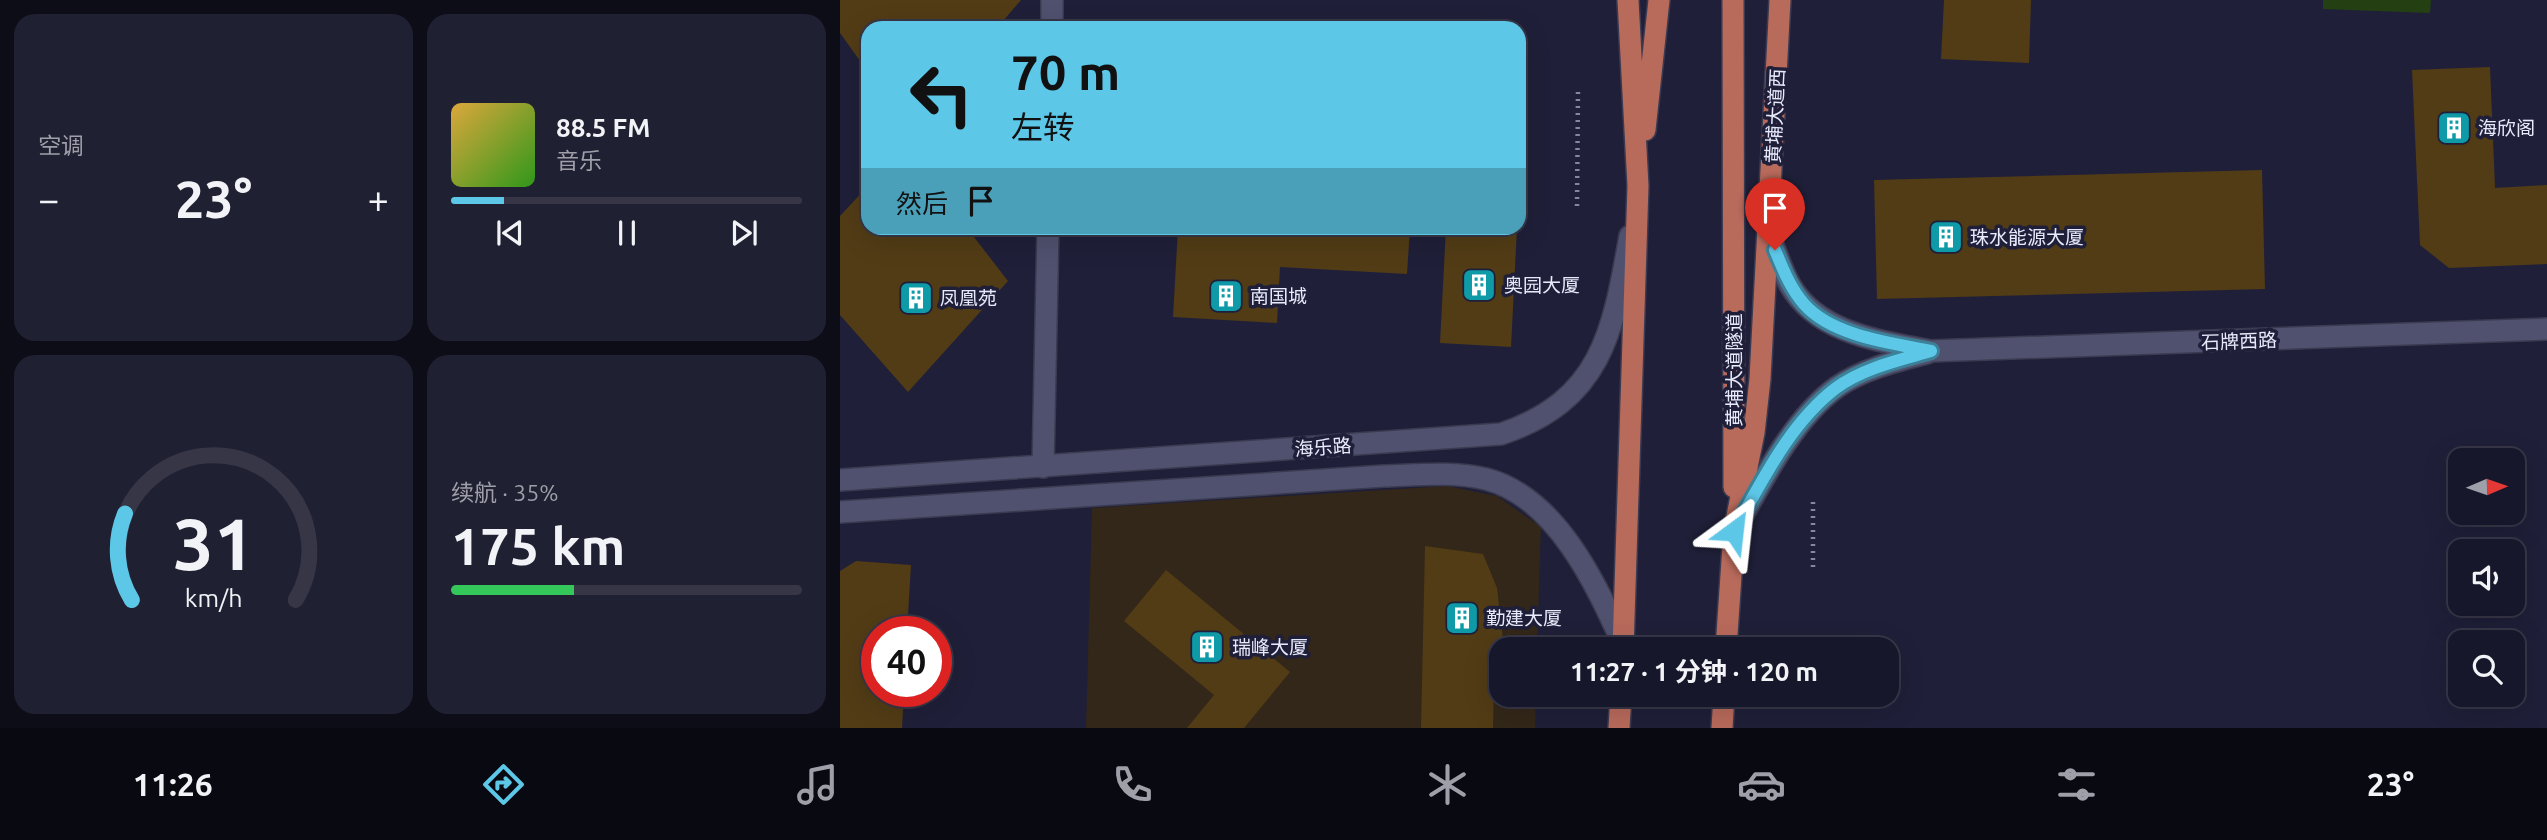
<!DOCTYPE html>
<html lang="zh">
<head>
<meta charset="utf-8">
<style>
  :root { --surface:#17172b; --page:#202033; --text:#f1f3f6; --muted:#9e9fa9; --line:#363647; --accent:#5dc7e8 }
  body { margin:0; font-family:Ubuntu,"Noto Sans SC",sans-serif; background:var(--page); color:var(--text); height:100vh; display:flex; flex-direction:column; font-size:26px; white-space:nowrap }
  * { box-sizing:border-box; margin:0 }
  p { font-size:23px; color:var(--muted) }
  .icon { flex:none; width:38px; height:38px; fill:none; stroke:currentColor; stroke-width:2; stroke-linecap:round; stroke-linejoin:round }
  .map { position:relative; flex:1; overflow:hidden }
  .sheet { display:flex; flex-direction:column; gap:14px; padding:14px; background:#0d0d18; width:840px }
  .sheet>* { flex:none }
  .guide { position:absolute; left:21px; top:21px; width:665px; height:214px; border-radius:21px; box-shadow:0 7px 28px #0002,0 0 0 2px var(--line); background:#5dc7e8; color:#111; overflow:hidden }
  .needle { width:46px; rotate:88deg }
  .fabs { position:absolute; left:1608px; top:448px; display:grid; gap:14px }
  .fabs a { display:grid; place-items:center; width:77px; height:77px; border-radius:14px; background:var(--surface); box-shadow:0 7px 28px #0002,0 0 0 2px var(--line); font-size:35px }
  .speed { position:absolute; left:21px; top:616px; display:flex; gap:14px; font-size:35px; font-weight:700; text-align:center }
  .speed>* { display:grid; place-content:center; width:91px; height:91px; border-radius:50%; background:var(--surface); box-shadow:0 7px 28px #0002,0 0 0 2px var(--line); line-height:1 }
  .speed .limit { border:10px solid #d22; background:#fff; color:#111 }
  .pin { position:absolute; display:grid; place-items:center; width:60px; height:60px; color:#fff; margin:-72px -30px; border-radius:50% 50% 50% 0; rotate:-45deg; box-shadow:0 0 7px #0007 }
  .pin .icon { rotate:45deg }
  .me { position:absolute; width:77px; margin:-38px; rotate:30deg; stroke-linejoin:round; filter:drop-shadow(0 0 5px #0008) }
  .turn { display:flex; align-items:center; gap:24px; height:147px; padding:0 35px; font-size:32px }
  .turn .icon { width:91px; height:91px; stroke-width:2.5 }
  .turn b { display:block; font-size:49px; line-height:60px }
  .then { display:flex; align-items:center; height:66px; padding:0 35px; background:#0003; gap:14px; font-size:26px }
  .big { font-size:52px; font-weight:700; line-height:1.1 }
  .sheet .tile { flex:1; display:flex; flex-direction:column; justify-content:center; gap:10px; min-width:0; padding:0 24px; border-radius:21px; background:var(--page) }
  .sheet .dial { align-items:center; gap:0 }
  .dial svg { height:182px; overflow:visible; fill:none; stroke:var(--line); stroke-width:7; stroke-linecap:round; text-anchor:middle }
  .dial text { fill:var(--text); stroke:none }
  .song { display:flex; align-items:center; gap:21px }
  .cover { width:84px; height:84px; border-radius:10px; background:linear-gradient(135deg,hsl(40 70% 55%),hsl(110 70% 35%)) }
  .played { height:7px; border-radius:4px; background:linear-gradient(90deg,var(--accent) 15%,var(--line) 15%) }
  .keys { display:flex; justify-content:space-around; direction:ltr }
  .heat { display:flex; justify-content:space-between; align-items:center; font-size:38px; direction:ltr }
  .charge { height:10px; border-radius:5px; background:linear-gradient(90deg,#34c759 35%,var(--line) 0) }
  .sheet .tiles { flex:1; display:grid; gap:14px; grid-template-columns:repeat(2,1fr) }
  .trip { position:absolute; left:649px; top:637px; width:410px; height:70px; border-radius:21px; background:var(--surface); box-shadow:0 7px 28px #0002,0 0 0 2px var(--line); font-weight:700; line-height:70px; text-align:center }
  .tab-bar { display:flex; height:112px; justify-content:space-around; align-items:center; background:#090911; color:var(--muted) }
  .tab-bar .icon { width:49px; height:49px }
  .tab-bar .active { color:var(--accent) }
  .tab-bar b { font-size:32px; color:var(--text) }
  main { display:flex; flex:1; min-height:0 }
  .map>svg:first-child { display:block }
</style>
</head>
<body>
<main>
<section class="sheet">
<div class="tiles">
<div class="tile"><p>空调</p>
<div class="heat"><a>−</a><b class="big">23°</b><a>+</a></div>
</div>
<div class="tile">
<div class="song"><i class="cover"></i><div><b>88.5 FM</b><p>音乐</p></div></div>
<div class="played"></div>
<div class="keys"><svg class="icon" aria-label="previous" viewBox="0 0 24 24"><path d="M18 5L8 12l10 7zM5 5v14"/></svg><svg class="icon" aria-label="pause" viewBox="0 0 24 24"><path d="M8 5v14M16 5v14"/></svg><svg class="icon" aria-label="next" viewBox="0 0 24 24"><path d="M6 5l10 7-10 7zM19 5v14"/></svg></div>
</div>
<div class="tile dial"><svg viewBox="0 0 100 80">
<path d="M14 69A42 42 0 1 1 86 69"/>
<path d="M14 69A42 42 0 0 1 11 31" stroke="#5dc7e8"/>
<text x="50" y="56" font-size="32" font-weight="700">31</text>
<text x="50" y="72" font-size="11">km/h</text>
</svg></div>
<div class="tile"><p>续航 · 35%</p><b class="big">175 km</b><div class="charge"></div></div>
</div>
</section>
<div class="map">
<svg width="1707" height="728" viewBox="0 0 1707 728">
  <rect width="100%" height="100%" fill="#1f1f39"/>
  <path fill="#332719" d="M607,486L657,496L701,527L697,649H662V695H696L695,728H246L252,508Z"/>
  <path fill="#244013" d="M1483,0H1591L1590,13L1483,9Z"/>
  <path fill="#523c16" d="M0,0H181L157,28H28V72L0,33Z
    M1104,0H1191L1189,63L1101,59Z
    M679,50L686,51L681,143H679Z
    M1650,67L1655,188L1707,185V264L1609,268L1580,245L1572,70Z
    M1422,170L1425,289L1037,299L1034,180Z
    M28,186V228H127L168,281L68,392L0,315V216Z
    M338,228H570L567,274L440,267L437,323L333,317Z
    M606,228H677L671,347L600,343Z
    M585,546L643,554L657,588L664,649H662V658L654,682L653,728H581Z
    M16,561L71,565L67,632H37V691H64L62,728H0V571Z
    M326,570L450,672L404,728H347L374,695L284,621Z"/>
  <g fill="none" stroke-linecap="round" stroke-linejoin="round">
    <g stroke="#3a3a50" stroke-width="24">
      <path id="minor" d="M212,28V0
        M929,235C936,251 941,269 950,285C978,334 1041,341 1091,351L1707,329
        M203,467L208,228
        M0,480L661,434C762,400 773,332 790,236
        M0,512L544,476C577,475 613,471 646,479C716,497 756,584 783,644
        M897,526C922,481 954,418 997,387C1023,369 1057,361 1087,353"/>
    </g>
    <g stroke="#3a3a50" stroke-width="24">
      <path id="major" d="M893,0L894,487
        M805,130L819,0
        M783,649L798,186L788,0
        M886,649L894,531L914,433L920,379L940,0
        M779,728L781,695
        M882,728L884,695"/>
    </g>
    <path stroke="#86879d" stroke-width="4.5" stroke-dasharray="2 5" stroke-linecap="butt" d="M737,206L738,91
      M973,502V568"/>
    <use href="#minor" stroke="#50516f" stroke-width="21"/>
    <use href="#major" stroke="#b86a5b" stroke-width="21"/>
  </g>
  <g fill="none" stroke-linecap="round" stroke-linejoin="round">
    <g stroke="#3c8197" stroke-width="18">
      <path id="route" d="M894,531C922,481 950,423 996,388C1023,368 1060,360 1091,351C1051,343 992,336 964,304C950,288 943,269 935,250"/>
    </g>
    <use href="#route" stroke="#5dc7e8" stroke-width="12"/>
  </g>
  <defs>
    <g id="building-square" transform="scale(1.75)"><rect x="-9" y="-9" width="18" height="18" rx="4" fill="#0f9aa8" stroke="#1f1f39"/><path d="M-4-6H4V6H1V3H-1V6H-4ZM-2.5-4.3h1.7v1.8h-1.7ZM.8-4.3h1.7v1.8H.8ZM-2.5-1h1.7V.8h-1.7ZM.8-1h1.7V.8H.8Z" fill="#fff"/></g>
  </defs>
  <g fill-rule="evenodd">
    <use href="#building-square" x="1614" y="128"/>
    <use href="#building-square" x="1106" y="237"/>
    <use href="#building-square" x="639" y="285"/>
    <use href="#building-square" x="386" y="296"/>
    <use href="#building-square" x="76" y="298"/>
    <use href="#building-square" x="622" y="618"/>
    <use href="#building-square" x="367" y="647"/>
  </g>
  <g text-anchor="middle" stroke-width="7" stroke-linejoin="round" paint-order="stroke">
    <g font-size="19" fill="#e8eafc" stroke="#1f1f39">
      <text transform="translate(935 116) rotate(-87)" y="7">黄埔大道西</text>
      <text transform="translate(1399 341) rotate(-2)" y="7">石牌西路</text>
      <text transform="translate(894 370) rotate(-90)" y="7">黄埔大道隧道</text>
      <text transform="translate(483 447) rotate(-4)" y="7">海乐路</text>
    </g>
    <g font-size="19" fill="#e8eafc" stroke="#1f1f39" text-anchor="start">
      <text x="1638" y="135">海欣阁</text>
      <text x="1130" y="244">珠水能源大厦</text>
      <text x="664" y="292">奥园大厦</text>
      <text x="410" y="303">南国城</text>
      <text x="100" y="305">凤凰苑</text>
      <text x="646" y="625">勤建大厦</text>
      <text x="392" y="654">瑞峰大厦</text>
    </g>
  </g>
</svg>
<div class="fabs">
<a><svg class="needle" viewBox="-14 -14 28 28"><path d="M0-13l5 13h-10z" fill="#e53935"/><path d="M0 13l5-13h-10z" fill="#9e9fa9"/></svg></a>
<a><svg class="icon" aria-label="sound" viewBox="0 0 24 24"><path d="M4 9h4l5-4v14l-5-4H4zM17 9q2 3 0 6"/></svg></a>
<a><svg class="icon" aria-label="search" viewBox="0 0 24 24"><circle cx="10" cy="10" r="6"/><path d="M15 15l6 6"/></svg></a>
</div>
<div class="speed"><div class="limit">40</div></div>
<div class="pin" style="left:935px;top:250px;background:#d93025"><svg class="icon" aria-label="arrive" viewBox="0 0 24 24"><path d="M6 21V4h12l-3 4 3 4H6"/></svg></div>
<svg class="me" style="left:894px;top:531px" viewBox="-20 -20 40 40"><path d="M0-17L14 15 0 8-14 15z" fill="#5dc7e8" stroke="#fff" stroke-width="4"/></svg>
<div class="trip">11:27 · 1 分钟 · 120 m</div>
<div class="guide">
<div class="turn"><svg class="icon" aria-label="left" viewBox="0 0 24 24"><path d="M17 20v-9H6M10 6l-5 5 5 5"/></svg><div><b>70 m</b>左转</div></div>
<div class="then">然后<svg class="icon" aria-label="arrive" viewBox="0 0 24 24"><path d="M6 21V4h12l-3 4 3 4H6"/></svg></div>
</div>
</div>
</main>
<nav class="tab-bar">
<b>11:26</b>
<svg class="icon active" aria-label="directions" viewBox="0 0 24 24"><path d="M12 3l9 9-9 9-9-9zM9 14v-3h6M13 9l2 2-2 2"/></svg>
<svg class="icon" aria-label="music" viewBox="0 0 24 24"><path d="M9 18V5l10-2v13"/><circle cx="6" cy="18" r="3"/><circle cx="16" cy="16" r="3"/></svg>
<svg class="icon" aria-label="phone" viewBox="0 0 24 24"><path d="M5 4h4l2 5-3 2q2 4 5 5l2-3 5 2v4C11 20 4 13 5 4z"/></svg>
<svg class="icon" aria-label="climate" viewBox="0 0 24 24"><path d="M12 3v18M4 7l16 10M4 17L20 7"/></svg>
<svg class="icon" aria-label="car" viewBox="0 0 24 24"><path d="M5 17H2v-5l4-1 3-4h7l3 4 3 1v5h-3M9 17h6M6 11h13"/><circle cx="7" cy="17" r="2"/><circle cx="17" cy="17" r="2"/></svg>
<svg class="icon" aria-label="filters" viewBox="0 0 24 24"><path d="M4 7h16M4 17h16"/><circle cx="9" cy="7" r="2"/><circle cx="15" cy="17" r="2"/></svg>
<b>23°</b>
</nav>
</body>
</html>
